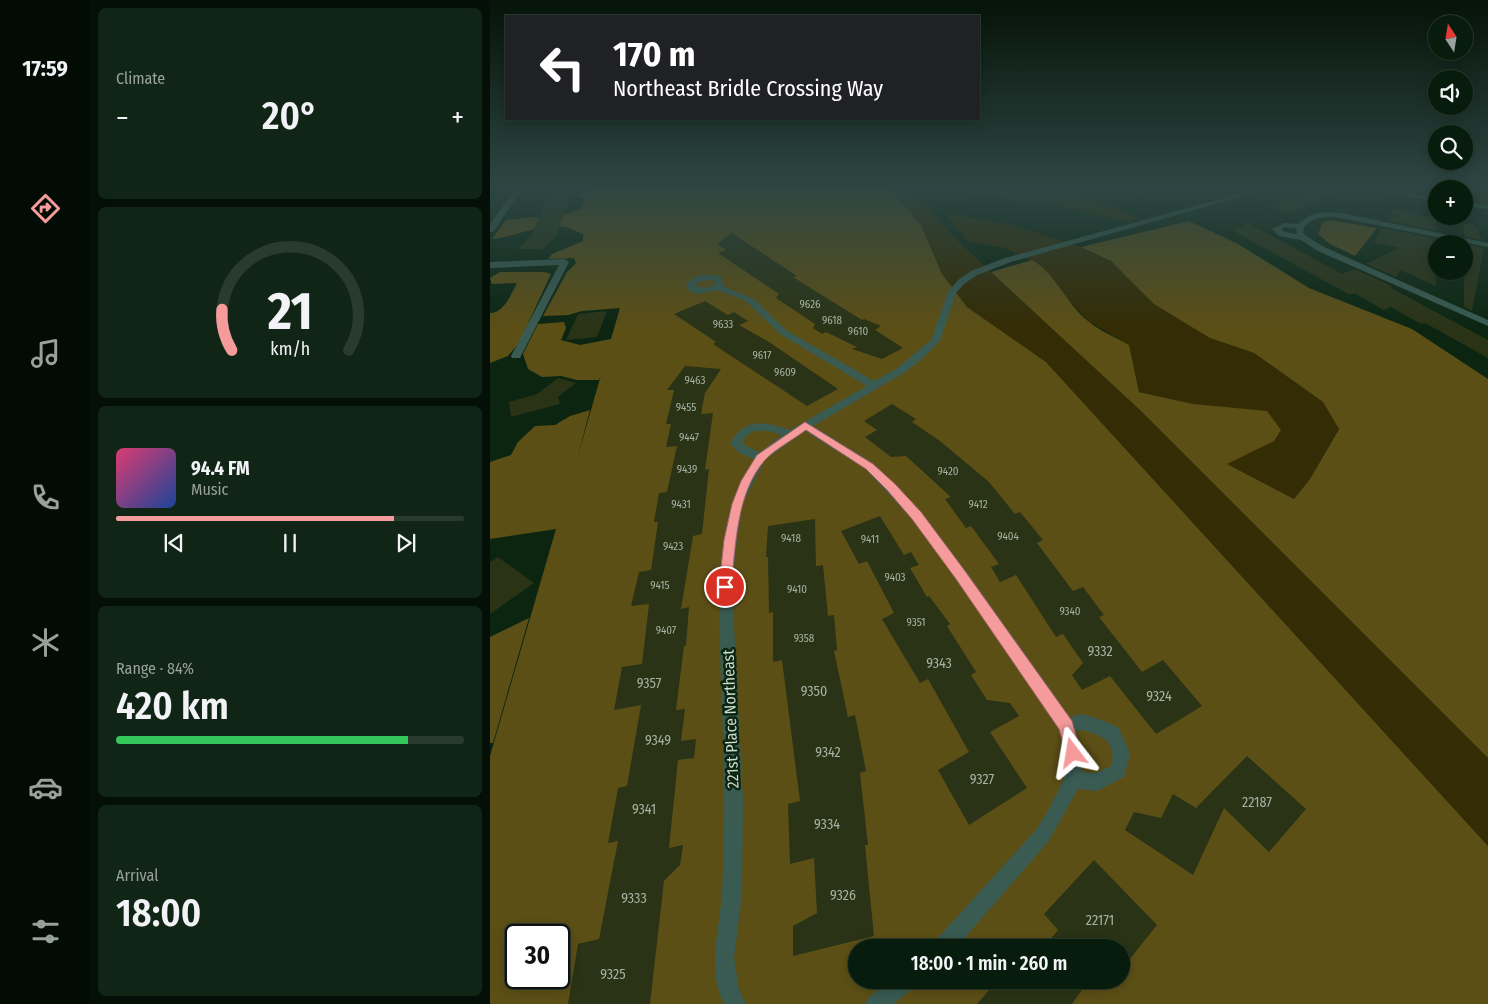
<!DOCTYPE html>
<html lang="en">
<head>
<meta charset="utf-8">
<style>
  :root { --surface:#081c0d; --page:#112516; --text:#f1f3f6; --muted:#98a19d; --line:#293a2e; --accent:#f59b9c }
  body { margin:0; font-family:"Fira Sans Condensed",sans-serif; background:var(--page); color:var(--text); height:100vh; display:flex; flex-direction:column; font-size:19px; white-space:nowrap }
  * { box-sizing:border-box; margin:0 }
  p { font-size:16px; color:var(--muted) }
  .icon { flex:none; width:28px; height:28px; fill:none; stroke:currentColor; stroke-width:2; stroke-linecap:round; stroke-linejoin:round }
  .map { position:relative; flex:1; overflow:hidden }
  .sheet { display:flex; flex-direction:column; gap:8px; padding:8px; background:#040f07; width:400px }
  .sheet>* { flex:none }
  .banner { position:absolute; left:15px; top:15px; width:475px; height:105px; border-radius:0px; box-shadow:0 2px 12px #0003,0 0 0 1px var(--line); background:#202124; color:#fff; overflow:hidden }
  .needle { width:32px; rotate:348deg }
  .tools { position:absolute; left:938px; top:15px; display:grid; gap:10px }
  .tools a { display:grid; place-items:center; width:45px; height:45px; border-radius:50%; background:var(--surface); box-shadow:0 2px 12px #0003,0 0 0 1px var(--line); font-size:25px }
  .speed { position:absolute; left:15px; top:924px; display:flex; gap:10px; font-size:25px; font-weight:700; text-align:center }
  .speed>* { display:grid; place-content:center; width:65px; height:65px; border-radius:50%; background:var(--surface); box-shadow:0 2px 12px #0003,0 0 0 1px var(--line); line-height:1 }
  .speed .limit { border:2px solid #111; border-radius:8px; background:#fff; color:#111 }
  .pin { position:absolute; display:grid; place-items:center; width:42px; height:42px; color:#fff; margin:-21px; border:2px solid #fff; border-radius:50%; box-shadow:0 1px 5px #0007 }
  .me { position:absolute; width:55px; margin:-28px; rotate:346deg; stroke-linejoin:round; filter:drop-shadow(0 0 4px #0008) }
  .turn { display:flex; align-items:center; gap:18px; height:105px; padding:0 25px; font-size:22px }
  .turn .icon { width:65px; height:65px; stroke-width:2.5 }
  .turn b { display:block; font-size:35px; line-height:42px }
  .big { font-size:38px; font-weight:600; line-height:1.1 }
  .sheet .tile { flex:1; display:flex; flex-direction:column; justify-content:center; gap:8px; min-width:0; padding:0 18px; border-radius:8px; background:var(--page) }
  .sheet .dial { align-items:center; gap:0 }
  .dial svg { height:130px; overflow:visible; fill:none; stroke:var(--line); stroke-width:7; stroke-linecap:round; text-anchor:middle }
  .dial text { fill:var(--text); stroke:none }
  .song { display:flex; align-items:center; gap:15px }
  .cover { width:60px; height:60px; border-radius:8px; background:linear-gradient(135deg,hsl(340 70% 55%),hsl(220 70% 35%)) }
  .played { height:5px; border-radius:2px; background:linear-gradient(90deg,var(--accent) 80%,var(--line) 80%) }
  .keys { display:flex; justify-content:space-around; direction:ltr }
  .heat { display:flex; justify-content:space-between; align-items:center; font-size:28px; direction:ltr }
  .charge { height:8px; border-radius:4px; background:linear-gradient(90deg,#34c759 84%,var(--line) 0) }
  .trip { position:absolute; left:358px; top:939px; width:282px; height:50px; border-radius:25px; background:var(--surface); box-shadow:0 2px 12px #0003,0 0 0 1px var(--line); font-weight:600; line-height:50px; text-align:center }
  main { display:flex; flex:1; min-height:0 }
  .tab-bar { display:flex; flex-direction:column; width:90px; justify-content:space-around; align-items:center; background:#030b05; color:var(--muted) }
  .tab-bar .icon { width:35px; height:35px }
  .tab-bar .on { color:var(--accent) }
  .tab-bar b { font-size:22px; color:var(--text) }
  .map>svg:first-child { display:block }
</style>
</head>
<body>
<main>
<nav class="tab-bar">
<b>17:59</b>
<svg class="icon on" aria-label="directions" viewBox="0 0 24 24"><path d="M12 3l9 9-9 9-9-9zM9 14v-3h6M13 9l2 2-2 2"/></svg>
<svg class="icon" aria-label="music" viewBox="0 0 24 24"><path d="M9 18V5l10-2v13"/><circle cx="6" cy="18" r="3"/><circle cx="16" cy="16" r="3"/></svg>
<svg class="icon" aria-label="phone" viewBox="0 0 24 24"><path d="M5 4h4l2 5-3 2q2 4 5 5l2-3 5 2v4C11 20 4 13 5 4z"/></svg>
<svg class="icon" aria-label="climate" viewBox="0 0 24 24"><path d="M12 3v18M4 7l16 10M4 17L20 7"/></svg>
<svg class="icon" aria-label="car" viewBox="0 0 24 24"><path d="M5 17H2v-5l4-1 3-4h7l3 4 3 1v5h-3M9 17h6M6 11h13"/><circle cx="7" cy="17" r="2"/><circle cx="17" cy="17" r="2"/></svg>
<svg class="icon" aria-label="filters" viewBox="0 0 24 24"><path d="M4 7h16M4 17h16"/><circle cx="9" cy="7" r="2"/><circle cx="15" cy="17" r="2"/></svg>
</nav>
<section class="sheet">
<div class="tile"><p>Climate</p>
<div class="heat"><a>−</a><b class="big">20°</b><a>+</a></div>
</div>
<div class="tile dial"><svg viewBox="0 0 100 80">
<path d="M14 69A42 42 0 1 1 86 69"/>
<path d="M14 69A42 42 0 0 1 8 44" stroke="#f59b9c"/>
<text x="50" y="56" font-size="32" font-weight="700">21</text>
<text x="50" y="72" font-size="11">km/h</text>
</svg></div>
<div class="tile">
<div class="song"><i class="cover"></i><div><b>94.4 FM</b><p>Music</p></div></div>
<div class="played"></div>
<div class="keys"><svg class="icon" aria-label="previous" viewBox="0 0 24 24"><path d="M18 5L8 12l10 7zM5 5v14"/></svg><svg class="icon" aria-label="pause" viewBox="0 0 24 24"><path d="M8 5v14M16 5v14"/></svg><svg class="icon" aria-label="next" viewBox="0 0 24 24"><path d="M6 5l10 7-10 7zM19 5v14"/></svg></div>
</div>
<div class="tile"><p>Range · 84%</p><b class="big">420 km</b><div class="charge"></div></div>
<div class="tile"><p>Arrival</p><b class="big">18:00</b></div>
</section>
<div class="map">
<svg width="998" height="1004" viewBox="0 0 998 1004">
  <rect width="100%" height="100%" fill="#0b2511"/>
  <path fill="#342c04" d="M398,188H421L470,243L651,411L998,758V846L556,362L477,307L452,274L431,225Z
    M469,188H574L617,204L649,219L639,222L552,202H533L489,196Z
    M998,190V204L974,201V191Z
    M455,213L522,225L602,251L621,261L639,277L720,338L764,353L833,402L849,428L820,479L804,499L737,464L703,404L649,392L639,345L598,321L573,294L551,265L515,248L477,241Z"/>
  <path fill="#5c4f16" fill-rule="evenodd" d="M105,188H398L431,225L452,274L477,307L556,362L998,846V1004H0V756L66,529L0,539V462L21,455L28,442L45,426L65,425L80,416L100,410L87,459L111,375L109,380H87L71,376L52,377L38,369L33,354L48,324L74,322L76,328L71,340L90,345L121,339L130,308L92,311L78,315L53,316L77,272L86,263L84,258L58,259L62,254L93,241V234C87,232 81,228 75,227C50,223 26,237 2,239L16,220L45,217L61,219L92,208L96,200L89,196L90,193L102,191ZM26,935H69V978H26ZM366,948H631V980H366Z
    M841,220L887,228L865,256L840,244L828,234L833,222Z
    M699,221L748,244L819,288L922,329L998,379V758L651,411L501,272L542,260C564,271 577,305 598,321C610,331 625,337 639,345L649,392L703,404L777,411L791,430L784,441L737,464L804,499L820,479L849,429L833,402L764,353L720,338L664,304L621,261L591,247Z
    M10,272H54L61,274L29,343L18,356L0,363V313C14,313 21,294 27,283L2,284L0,278Z
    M39,618L3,743H0V637Z"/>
  <path fill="#2a3316" d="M65,188H83L66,236L53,249H28L41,236L56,201L61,200Z
    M844,192L801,214L781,206L805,195Z
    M903,209L919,211L920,214L946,218V231L897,220Z
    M758,223L852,274L864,269L902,286L901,288L998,340V358L935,323L931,324L901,307L894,310L864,293L860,295L743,231Z
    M974,224L985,225L992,240L974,236Z
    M892,228L946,239V286L910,270L906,277L876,264L909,248L884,242Z
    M242,233L307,276L303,277L372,320L374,319L391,326L385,330L413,348L392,359L362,349L367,347L336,332L332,334L323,328L325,324L286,298L289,294L228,253L236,250L227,244Z
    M974,244L994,248L982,311L974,307Z
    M215,301L238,315L244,312L258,321L249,325L279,342L348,389L317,406L223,344L226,342L184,314Z
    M117,311L107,337L76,340L88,314Z
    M195,366L231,369L215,393L211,414L223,413L215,470L219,469L212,534L203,536L191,609L199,607L196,646H194L186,710L195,709L191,741L206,739L204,758L188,760L179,848L193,845L190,865L174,881L160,1004H78L88,944L109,939L128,841L118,843L128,788L137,786L151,705L124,710L132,667L152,664L159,604L141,606L149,572L161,570L168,522H164L169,493L177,492L187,446L176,447L181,424H176L184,390H177Z
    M68,378L86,383L68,397L70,404L21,417L19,402L47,394Z
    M402,404L426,419L422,422L450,441L499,482L525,514L530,512L553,540L547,543L583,591L593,587L614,615L609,617L652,672L673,660L712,706L666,734L620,676L592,690L582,675L593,663L573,634L566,637L526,575L510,582L501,567L509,564L481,526L476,528L455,499L461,497L416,456L401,457L375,437L387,430L374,421Z
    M390,516L414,555L421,552L429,565L420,568L437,597L439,596L460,624L457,626L486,672L481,675L497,700L520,703L529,716L500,732L537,788L479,825L448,770L479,752L438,679L430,683L392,619L404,613L377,561L369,564L351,531Z
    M325,519L326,566L333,565L338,616L344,615L347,650L344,651L358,717L365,715L376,771L370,773L378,845H375L384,936L303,956V926L327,913L324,858L300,864L298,804L310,801L292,660L283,662V612L279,613L278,557H276L278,526Z
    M8,557L44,583L0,614V562Z
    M757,756L816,809L779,852L734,808L703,875L635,830L644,812L671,818L683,794L706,808Z
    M604,860L667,925L631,970V948H553L568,930L554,914Z
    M508,980H587L594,987L582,1004H487Z"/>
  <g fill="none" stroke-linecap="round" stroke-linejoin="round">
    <path fill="#395b52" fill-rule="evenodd" d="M26,188H33L3,232H0V224Z
      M629,188H672L648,193Z
      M771,188H782L521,262L487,275L474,284L466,293L450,341L430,361L414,373L323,426L383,463L432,513L476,571L580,717L593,714L617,722L629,728L640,754L634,777L607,791L588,789L558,842L466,948H442L445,941L546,830L560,807L574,779L575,753L569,729L466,579L422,519L375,469L315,431L275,460L253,503L247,540L242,587L253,800L252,894L244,958L249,990L256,1004H234C216,968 230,930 232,892C236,822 234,753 231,683C230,635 226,587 234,539C239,505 247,488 264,459L248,452L240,443C255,417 275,422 300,430L377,386L290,334L258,303L249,298L227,290L208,294L198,290L196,286C203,273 219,274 232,277L233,286L264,299L296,330L384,381L406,369L441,340L458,292L468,280L481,271L515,258ZM217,280L225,281V284L216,288L205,286L206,283ZM264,431H278L292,435L270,452L256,446L252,442L255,437ZM593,730C614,736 627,742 621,766L606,773L592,772L591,753L586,731Z
      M875,188H889L946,198V202Z
      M974,202L998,205V209L974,206Z
      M834,212L851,213L998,243V247L845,217C832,216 823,218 814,227L813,232L816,236L834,247L998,320V326L828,251L811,240L789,236L782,229L794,223L808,224L821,215ZM795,227L806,228L807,234L795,232L791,229Z
      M75,259L79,262L31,356L30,358H22L21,356L69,265L0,268V262Z
      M401,980H428L425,987L403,1004H375L379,997Z"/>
  </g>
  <linearGradient id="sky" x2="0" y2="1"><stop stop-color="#061409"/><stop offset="0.57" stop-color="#2e4643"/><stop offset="1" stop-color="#2e4643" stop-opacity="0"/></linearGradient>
  <rect width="998" height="328" fill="url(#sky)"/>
  <path fill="#f59b9c" stroke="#9f6565" d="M315,422L383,464L405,484L431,512L475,571L582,721L591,753L588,758L583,760L577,758L569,729L466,579L422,519L397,490L376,469L316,430C304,439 284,450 275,460C246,493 246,546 241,587L239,590H230L229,587L234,540L242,504L251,481L267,455Z"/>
  <g text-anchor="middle" stroke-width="5" stroke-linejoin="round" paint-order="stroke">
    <g font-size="11" fill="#a4b2a1">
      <text x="320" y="308">9626</text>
      <text x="342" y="324">9618</text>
      <text x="233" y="328">9633</text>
      <text x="368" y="335">9610</text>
      <text x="272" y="359">9617</text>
      <text x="295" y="376">9609</text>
      <text x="205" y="384">9463</text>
      <text x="196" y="411">9455</text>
      <text x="199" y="441">9447</text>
      <text x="197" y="473">9439</text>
      <text x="458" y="475">9420</text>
      <text x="191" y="508">9431</text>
      <text x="488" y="508">9412</text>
      <text x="518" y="540">9404</text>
      <text x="301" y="542">9418</text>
      <text x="380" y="543">9411</text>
      <text x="183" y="550">9423</text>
      <text x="405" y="581">9403</text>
      <text x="170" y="589">9415</text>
      <text x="307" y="593">9410</text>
      <text x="580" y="615">9340</text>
      <text x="426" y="626">9351</text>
      <text x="176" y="634">9407</text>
      <text x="314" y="642">9358</text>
    </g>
    <g font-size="14" fill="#a4b2a1">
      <text x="610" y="656">9332</text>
      <text x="449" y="668">9343</text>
      <text x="159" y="688">9357</text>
      <text x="324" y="696">9350</text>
      <text x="669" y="701">9324</text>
      <text x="168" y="745">9349</text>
      <text x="338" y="757">9342</text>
      <text x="492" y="784">9327</text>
      <text x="767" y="807">22187</text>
      <text x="154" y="814">9341</text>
      <text x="337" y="829">9334</text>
      <text x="353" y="900">9326</text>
      <text x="144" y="903">9333</text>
      <text x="610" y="925">22171</text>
      <text x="123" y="979">9325</text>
    </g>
    <g font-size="16" fill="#cddccf" stroke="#0b2511">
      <text transform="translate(240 719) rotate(-92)" y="6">221st Place Northeast</text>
    </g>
  </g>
</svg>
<div class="tools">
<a><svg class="needle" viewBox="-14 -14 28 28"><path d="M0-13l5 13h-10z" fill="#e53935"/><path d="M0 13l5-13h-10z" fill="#98a19d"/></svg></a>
<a><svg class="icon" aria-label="sound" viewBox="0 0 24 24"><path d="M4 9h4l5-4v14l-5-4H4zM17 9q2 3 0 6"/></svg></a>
<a><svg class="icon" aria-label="search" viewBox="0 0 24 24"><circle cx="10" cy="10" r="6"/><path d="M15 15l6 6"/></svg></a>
<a>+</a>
<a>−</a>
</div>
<div class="speed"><div class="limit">30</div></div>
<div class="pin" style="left:235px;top:587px;background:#d93025"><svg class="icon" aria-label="arrive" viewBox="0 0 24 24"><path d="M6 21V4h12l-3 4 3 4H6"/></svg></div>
<svg class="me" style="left:583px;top:753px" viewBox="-20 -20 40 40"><path d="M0-17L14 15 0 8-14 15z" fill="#f59b9c" stroke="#fff" stroke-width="4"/></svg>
<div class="trip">18:00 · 1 min · 260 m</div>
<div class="banner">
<div class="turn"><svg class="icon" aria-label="left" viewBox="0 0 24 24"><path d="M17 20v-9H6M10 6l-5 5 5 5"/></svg><div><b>170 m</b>Northeast Bridle Crossing Way</div></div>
</div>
</div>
</main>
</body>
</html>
